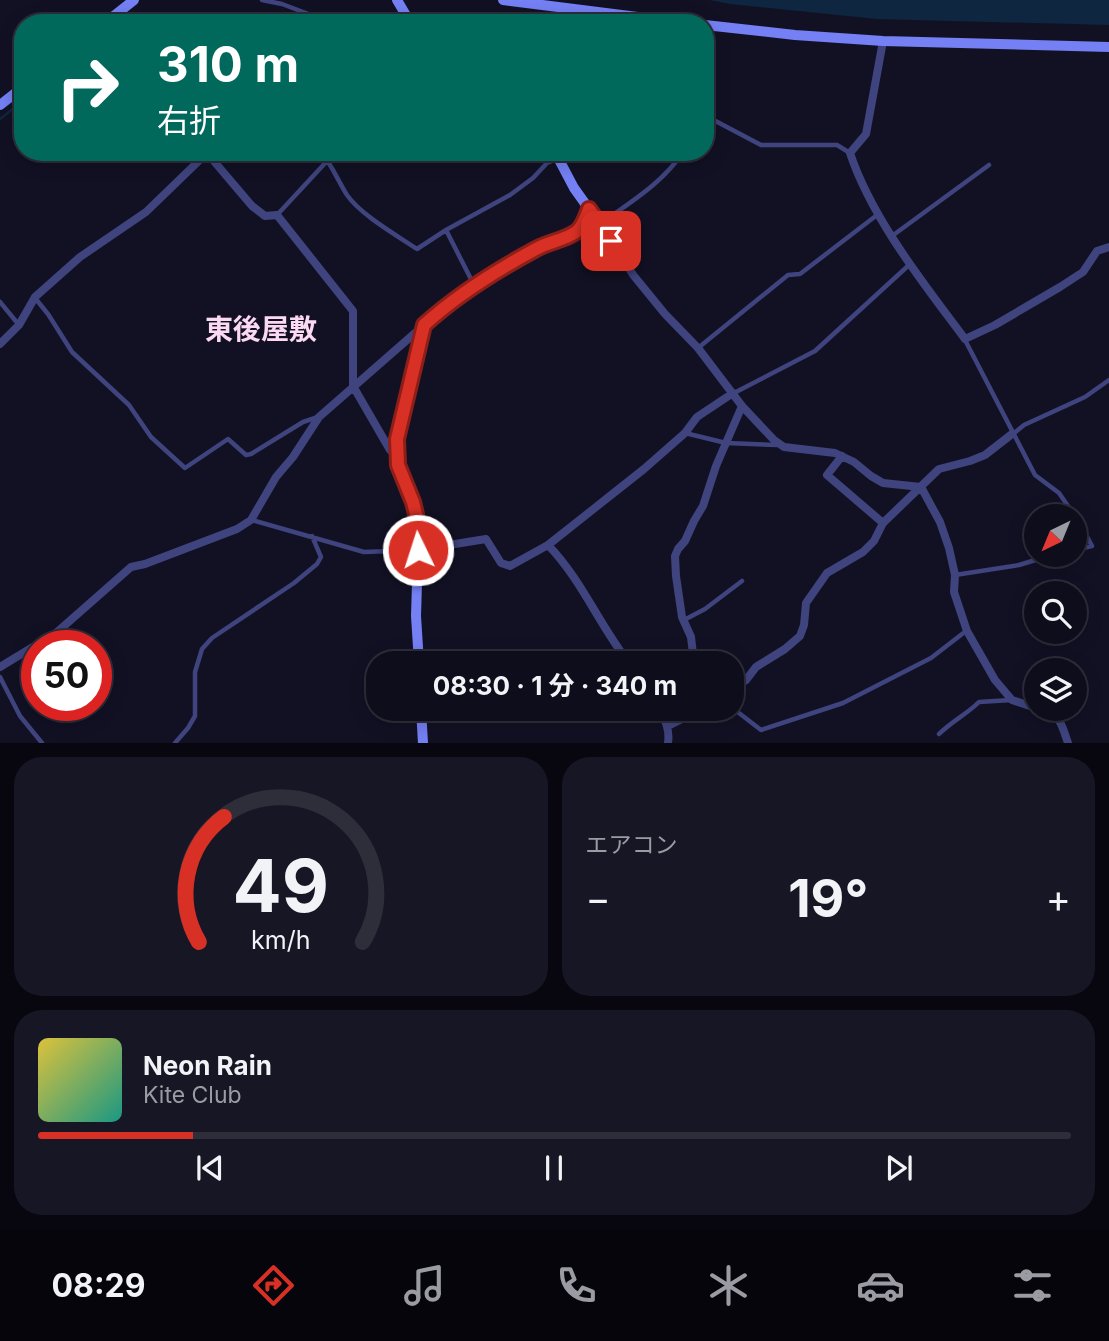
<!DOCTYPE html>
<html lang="ja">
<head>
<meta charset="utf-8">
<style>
  :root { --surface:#0e0d1b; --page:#171624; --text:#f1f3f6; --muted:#9b9ca3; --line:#2e2d3a; --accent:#d93025 }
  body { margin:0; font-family:Inter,"Noto Sans JP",sans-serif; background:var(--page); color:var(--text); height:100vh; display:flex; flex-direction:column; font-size:26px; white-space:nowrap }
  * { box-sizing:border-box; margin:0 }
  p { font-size:23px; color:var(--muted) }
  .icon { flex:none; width:38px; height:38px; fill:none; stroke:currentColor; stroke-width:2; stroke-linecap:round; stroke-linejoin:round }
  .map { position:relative; height:743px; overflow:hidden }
  .drawer { display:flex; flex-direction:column; gap:14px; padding:14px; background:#08070f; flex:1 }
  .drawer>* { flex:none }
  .guide { position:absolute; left:14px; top:14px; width:700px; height:147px; border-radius:28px; box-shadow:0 4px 18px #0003,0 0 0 2px var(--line); background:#00695c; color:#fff; overflow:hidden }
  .needle { width:46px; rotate:223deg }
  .fabs { position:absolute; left:1024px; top:504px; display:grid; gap:14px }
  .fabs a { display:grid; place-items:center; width:63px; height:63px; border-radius:50%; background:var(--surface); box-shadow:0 4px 18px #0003,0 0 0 2px var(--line); font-size:35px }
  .speed { position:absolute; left:21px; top:630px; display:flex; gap:14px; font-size:35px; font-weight:700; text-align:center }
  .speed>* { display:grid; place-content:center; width:91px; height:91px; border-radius:50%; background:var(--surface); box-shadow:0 4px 18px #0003,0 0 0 2px var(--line); line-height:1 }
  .speed .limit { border:10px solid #d22; background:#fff; color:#111 }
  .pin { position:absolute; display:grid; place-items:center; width:60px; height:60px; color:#fff; margin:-30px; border-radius:14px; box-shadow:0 4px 10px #0006 }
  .me { position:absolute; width:77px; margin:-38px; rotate:356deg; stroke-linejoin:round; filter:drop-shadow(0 0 5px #0008) }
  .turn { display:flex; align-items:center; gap:24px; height:147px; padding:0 28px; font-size:32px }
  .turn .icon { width:91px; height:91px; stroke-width:2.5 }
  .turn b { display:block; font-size:49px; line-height:60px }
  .big { font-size:52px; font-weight:700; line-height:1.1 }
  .drawer .card { flex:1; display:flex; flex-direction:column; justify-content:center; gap:10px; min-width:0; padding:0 24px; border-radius:28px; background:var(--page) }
  .drawer .dial { align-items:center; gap:0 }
  .dial svg { height:182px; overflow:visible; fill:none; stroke:var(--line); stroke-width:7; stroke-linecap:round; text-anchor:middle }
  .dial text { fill:var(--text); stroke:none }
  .song { display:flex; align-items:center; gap:21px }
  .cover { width:84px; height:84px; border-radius:10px; background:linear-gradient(135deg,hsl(50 70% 55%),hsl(170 70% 35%)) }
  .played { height:7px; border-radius:4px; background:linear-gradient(90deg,var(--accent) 15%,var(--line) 15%) }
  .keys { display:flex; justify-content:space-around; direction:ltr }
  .heat { display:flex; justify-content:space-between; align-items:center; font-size:38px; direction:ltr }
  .drawer .tiles { flex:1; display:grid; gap:14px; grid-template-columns:1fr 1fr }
  .card:last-child { grid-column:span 2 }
  .trip { position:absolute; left:366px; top:651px; width:378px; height:70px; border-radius:28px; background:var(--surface); box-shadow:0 4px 18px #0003,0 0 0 2px var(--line); font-weight:700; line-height:70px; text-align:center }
  .tab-bar { display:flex; height:112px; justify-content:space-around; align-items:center; background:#06050b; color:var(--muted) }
  .tab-bar .icon { width:49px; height:49px }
  .tab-bar .current { color:var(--accent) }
  .tab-bar b { font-size:32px; color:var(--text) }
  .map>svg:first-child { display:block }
</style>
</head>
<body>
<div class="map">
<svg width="1109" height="743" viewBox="0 0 1109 743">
  <rect width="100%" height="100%" fill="#121124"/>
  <path fill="#0e2640" d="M710,0H1109V25L877,19L730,4Z"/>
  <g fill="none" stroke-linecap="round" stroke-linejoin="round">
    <path stroke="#0e2640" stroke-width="2.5" d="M0,119L20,103H23"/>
    <path stroke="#3f447f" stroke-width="4.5" d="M262,0L282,4L327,21L353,16L360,23
      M705,117L706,116L761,145H837L850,153
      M321,152C332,165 338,181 347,195C361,215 396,235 417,249L446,230L510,195L533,178L547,163L557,159
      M277,215L328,160L339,152
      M600,224C629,203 663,183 683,152
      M446,230L474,285
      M892,236L989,165
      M35,298L48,314L72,352L129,405L151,437L185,468L228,439L246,455L251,454L303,422L318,417
      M0,302L19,325
      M965,340L1035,475L1059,493L1081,525L1092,546L1074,550
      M698,348L788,275L800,274L877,215
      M734,393L815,351L909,265
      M685,433L726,443L777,445
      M1013,434L1024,425L1085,397L1109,380
      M252,520L364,552L417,550
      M955,575L1019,565L1052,555
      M684,620L705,609L742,581
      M0,677L20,716L42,743
      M731,709L739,713L761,730L843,703L931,658L966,631
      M939,734C952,721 967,714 979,702L1011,700
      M175,743L188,728L195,716V672L202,649L212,638L294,583L317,564L321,557L312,536"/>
    <path stroke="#3f447f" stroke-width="8" d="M379,23L407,17
      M883,41L866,134L850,153C872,219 924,284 965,339L995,325L1060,287L1083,272L1097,251L1109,247
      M207,153L252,206L265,216L277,215L353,311V386L390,450L397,456
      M589,209L634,276L665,314L698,348L742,406L774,440L784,447L835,453L854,462L871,476L883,483L921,487
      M0,344L19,325L35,297L80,257L146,212L208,152
      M842,456L827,475L883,523
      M921,487L940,522L949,548L955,575L954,592L967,631L995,680L1012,700L1036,708
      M548,545C581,579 600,626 629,663
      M418,550L486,539L501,563L510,566L548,545L644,469L685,433L697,417L733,393
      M694,663L691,637L682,617L676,576L675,556L678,549L685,541L694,521L703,506L716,466L742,406
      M0,667L56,633L131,567L145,564L237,529L251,520L276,477L293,457L319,417L423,326
      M732,690L746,680L756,667L785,649L800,636L804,625L806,603L827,573L863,552L874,541L883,523L939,469L970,461L985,455L1012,434
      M659,709C665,720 670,729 668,743
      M1040,709C1061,715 1061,723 1068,743
      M668,726L702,709"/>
    <path stroke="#7580f4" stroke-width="10" d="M397,0L407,17L414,23
      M503,0L685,23
      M105,23L134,0
      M705,25L795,35L883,41L1109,47
      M0,105L23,87
      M419,663L416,616L418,550L416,514L413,502L398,465L397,439L424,325L436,315L475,286L514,261L541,246L575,233L582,227L589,209L574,188L555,152
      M421,709L423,743"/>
  </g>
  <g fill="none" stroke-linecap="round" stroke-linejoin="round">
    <g stroke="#8d1f18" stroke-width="18">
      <path id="route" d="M418,550L416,514L413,502L398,465L397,439L424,325C457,295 497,270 536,249C548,242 565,240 576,232C583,227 586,217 589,209L611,241"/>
    </g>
    <use href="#route" stroke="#d93025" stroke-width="12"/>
  </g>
  <g text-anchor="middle" stroke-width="7" stroke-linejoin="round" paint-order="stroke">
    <g font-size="28" font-weight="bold" fill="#fcd9f3" stroke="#121124">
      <text x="261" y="339">東後屋敷</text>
    </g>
  </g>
</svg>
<div class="fabs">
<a><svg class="needle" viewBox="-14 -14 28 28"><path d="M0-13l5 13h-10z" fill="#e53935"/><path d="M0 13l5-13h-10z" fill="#9b9ca3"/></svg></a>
<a><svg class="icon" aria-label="search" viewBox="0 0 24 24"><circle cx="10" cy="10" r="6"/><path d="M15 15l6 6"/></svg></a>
<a><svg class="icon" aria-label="layers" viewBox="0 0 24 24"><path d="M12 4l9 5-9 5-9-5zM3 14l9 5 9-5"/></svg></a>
</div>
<div class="speed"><div class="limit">50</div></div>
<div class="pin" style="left:611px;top:241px;background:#d93025"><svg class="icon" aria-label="arrive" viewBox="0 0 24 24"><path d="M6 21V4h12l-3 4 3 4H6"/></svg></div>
<svg class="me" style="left:418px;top:550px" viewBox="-20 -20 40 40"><circle r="17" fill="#d93025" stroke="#fff" stroke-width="3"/><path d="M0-11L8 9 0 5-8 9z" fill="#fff"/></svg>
<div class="trip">08:30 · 1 分 · 340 m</div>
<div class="guide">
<div class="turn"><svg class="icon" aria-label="right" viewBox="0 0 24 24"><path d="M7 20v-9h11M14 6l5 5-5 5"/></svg><div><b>310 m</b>右折</div></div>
</div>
</div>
<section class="drawer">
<div class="tiles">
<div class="card dial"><svg viewBox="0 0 100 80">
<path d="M14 69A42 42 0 1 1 86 69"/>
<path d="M14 69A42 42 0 0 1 25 14" stroke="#d93025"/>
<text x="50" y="56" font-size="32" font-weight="700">49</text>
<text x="50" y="72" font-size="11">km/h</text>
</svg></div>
<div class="card"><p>エアコン</p>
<div class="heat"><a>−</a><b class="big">19°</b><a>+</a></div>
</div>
<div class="card">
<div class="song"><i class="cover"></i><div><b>Neon Rain</b><p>Kite Club</p></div></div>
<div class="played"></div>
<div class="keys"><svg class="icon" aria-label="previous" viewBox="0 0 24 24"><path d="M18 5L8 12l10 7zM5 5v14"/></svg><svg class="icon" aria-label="pause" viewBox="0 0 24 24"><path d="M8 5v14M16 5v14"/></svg><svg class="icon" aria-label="next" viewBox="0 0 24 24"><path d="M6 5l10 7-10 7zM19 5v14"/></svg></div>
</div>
</div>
</section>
<nav class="tab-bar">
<b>08:29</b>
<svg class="icon current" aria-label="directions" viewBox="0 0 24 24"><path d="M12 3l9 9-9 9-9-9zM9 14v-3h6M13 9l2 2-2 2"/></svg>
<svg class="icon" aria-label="music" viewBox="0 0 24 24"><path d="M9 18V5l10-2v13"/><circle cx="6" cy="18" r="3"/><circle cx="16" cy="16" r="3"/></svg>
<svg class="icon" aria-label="phone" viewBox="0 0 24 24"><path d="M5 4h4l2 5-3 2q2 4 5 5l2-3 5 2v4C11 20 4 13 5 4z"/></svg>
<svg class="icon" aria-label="climate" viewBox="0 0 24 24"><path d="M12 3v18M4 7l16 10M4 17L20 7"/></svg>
<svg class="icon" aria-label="car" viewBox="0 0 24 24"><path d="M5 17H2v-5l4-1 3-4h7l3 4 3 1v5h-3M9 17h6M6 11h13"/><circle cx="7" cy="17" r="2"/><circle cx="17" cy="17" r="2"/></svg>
<svg class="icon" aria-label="filters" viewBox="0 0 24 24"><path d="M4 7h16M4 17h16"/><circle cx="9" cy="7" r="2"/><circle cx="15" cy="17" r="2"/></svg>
</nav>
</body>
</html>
